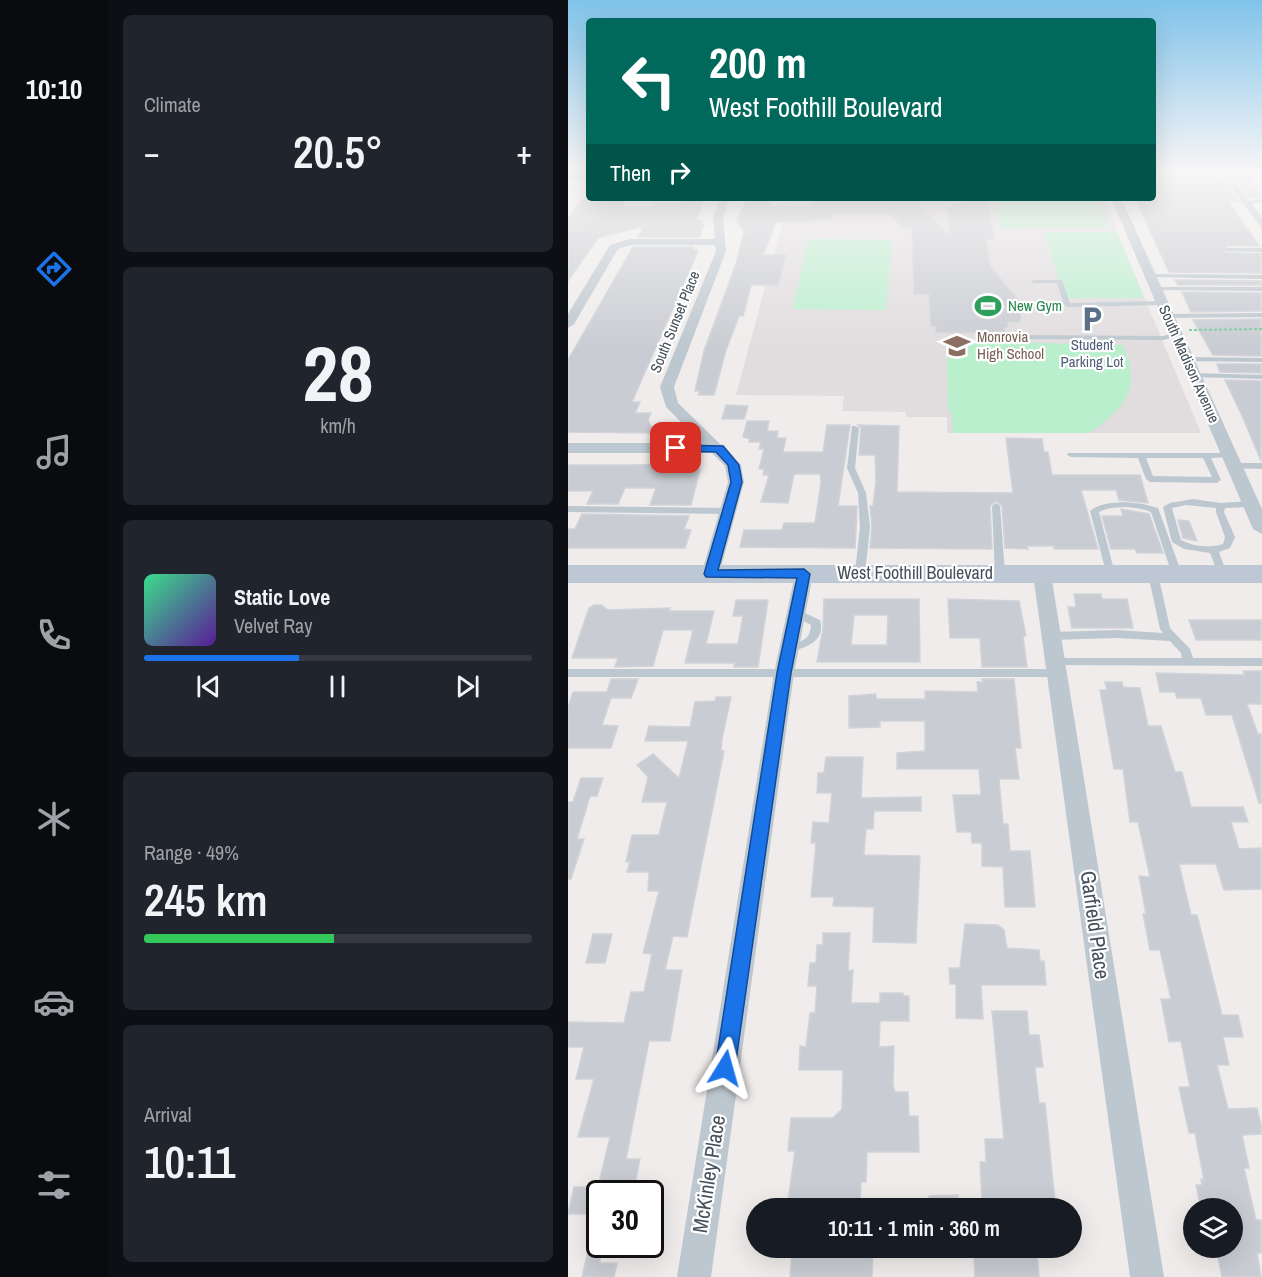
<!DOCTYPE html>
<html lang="en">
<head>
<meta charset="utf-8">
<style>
  :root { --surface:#171b24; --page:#20242c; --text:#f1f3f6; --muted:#9ea1a6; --line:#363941; --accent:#1a73e8 }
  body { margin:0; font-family:"Archivo Narrow",sans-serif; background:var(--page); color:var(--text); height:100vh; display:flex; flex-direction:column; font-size:22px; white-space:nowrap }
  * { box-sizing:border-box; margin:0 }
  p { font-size:20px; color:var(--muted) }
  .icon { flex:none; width:33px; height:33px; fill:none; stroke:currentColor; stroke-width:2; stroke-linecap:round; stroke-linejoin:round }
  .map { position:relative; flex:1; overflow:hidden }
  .side { display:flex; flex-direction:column; gap:15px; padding:15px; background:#0d0f14; width:460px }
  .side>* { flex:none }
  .hud { position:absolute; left:18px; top:18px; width:570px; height:183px; border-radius:6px; box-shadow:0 6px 24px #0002; background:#00695c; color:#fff; overflow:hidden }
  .tools { position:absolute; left:615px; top:1198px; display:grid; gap:12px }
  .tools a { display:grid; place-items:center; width:60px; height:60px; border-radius:50%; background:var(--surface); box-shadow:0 6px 24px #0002; font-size:30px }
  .speed { position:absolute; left:18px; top:1180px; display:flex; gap:12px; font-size:30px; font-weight:700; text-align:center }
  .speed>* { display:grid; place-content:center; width:78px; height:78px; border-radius:50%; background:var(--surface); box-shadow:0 6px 24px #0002; line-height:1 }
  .speed .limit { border:3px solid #111; border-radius:9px; background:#fff; color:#111 }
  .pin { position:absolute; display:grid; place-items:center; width:51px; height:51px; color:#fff; margin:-26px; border-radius:12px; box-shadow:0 3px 9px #0006 }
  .me { position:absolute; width:66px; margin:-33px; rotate:8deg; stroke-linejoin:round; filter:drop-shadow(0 0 4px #0008) }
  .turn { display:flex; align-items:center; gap:21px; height:126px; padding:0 24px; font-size:27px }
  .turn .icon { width:78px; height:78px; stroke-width:2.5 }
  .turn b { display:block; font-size:42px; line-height:51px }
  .then { display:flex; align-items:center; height:57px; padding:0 24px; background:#0003; gap:12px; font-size:22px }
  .big { font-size:45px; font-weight:600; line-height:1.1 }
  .side .tile { flex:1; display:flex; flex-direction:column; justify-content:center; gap:9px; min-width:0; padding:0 21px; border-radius:9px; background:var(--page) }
  .side .dial { align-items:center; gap:0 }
  .dial b { font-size:78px; line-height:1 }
  .song { display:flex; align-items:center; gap:18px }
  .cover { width:72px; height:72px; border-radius:9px; background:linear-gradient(135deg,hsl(150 70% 55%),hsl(270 70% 35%)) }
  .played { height:6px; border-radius:3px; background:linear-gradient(90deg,var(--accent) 40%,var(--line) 40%) }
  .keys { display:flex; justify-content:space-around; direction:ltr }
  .heat { display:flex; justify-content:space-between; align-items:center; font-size:33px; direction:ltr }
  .charge { height:9px; border-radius:4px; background:linear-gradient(90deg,#34c759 49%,var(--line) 0) }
  .trip { position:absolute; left:178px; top:1198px; width:336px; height:60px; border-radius:30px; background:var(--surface); box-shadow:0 6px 24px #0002; font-weight:600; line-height:60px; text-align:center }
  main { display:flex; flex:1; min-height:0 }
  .tabs { display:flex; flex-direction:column; width:108px; justify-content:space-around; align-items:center; background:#090b0e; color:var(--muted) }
  .tabs .icon { width:42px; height:42px }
  .tabs .active { color:var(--accent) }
  .tabs b { font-size:27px; color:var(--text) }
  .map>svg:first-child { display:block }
</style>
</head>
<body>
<main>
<nav class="tabs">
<b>10:10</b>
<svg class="icon active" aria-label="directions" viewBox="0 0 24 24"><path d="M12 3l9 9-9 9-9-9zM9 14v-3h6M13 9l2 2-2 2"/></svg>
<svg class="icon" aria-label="music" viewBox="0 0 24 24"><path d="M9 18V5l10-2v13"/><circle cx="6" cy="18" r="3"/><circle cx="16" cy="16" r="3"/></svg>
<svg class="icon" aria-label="phone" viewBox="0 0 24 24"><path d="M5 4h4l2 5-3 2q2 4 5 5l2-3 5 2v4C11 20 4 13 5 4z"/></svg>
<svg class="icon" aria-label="climate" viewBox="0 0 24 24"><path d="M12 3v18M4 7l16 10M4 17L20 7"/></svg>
<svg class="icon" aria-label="car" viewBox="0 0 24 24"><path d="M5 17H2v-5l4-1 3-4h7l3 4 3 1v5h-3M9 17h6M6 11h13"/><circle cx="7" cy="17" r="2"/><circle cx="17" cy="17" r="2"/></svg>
<svg class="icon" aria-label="filters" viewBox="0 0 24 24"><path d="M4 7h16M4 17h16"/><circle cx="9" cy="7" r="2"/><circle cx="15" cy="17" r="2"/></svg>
</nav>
<section class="side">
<div class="tile"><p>Climate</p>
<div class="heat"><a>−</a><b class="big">20.5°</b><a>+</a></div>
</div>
<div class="tile dial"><b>28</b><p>km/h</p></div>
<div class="tile">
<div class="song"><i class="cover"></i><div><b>Static Love</b><p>Velvet Ray</p></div></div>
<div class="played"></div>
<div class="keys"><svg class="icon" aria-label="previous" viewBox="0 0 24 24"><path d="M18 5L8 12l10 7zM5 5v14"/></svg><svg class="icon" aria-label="pause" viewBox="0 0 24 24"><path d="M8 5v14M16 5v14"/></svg><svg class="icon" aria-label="next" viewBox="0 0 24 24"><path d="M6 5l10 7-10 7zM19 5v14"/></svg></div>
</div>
<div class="tile"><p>Range · 49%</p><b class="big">245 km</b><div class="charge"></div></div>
<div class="tile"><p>Arrival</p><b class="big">10:11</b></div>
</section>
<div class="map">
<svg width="694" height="1277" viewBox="0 0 694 1277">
  <rect width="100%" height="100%" fill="#f0ecec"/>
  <path fill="#e1dddf" d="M221,198H535L633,433H379V417H338V412L274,411L276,396L168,395Z"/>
  <path fill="#b9efcd" d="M427,198H529L541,227L432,228Z
    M477,232H549L576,298H496Z
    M240,239L324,240L318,310L225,309Z
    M389,341L555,345C574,389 557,407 522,433H385L384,414L380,409L379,347Z"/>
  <path fill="#c9ccd2" stroke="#d0d3d9" stroke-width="1.5" fill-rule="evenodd" d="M607,170H648L671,201H660L691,246H659L654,252L693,254V273L601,272L567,198H592L585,184H593L586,172H608Z
    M662,170H676L693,197L682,198Z
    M15,198H59L54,207H86L88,203H113L116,198L136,199L128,221H135L133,225H136L131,237H70L76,226L30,238L0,281V218Z
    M204,198L202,206L242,207L244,198H352V206L382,236L380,207L392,203L391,198H419L426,239H418L422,266L454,305L452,322H439L440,327H436L438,341H413L411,333L368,332V326H363L361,294H346L344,227L335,228L322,214H264L263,220L208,222L195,255H218L210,285H183L175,316H171L158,350L146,395H130L132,391H127L136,351L168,264L176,232L169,221L179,199Z
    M65,247H126L125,249L130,251L64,402H72L67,413H83L80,420L86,433L0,432V360Z
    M607,280L693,281V285H610Z
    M614,292L693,293V311L623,312Z
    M693,319V356L645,355L625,320Z
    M649,364H693V373L652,372Z
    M657,380L693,381V461L675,418Z
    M158,405L180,406L176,419H154Z
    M179,421H201L199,431H210L209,438H218L215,452H255L259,425H282L270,506H289L287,548L172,547L176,530H214L216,523H247L253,482L252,474H226L220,503L193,502L201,475H195L196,469H191L196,449H191L193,442H181L182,439L175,437Z
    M290,425L331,426L329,492L445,493L438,438L474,439L476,452H480L484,475H572L580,503L551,500L548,490H513L530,549H486V546H459L460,549L437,548L434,506L428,501L422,506L424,549L302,548L304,527L302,506H305L308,481L307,455H291L293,428Z
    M95,461H122L119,470H132L123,505H82L88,488H57L50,504H19L25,491H0V465H65L94,464Z
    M553,509L581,514L595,553H569L567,549H543L534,516H555Z
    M14,514L121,516L116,529L123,530L117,548H0V529H7Z
    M610,520L621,521L629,541L615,538Z
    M506,594H533L534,599H559L565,628H504L500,607H508Z
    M256,599H351L352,662H249L255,628ZM286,615H320L319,645H283Z
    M380,599L451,601L458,636H455L459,667H414L412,638H382Z
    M168,600H200L190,667H166L167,663H117L125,630H95L85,666L47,667L50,658H4L21,608L26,605H33L40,610L102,608L101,611H146L138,644H170L175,616H165Z
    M621,620H693V640H628Z
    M675,671H693V704H679L690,734H693V803H691L664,715H638L633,698H609L607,692H592L588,673L677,675Z
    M43,679H70L63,698H43L34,725L50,726L43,748H0V707L5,692H39Z
    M414,679H446L453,748H447L451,779H431L435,824H440L442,851H462L467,907H437L435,867L414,866V843H404L403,832H389L385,795H413L411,769H329V753L357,751V721H312V727L281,728V696L308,694V699H357V691L410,692L409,682H415Z
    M537,682H554L555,687L572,688L580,726H593L607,772H614L623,807H675L680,822H663L671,849L693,848V889L656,890L648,864H611L623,915H629L654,1015H670L675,1037H655L661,1065H649L660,1109L689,1108L693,1125V1134L674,1135L681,1168H676L688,1220H693V1253H689L693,1277H654L648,1248H664V1204H632L628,1185H634L633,1179L636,1180L627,1133H621L611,1087H622L613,1041L601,1042L593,999H603L592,950H582L575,914H578L571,876L582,877L570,822H562L555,769H546L532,690H539Z
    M148,697H163L154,739L153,751H156L119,937L105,936L97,970H114L102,1041H81L58,1159H72L65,1194H32V1214H0L6,1187H30L42,1137H10L26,1079H8L16,1047H0V1022L56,1023L63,992H76L84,954L75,953L91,891H80L81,872H59L62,862H58L64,835H91L99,802H74L80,777L69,765L85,754L111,778L120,741H77L81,726L122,727L127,702L147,701Z
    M258,757H295L293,798L353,797V811H306L305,829H298L296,855L352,856L348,943L305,942L306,907L265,906L266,897H243L248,843H243L245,822L261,823L264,793H249L250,773H256Z
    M13,778H35L29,796H22L9,839H16L3,879H0V802H5Z
    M397,924L430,925L436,930L439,948L471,950L472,961H476L478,985H413L415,1019L388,1018V984H382L381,968H392Z
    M255,933H282L280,971L285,970L283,1003H312V993H335V996H341V1021H312L311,1047L326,1046L325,1085L327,1092H340L341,1116H350L351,1152H299L298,1182H293L292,1206H286V1209H219L227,1151H220L223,1118H265L274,1109L275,1070H231L232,1046L238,1047L242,1013H247L249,986H240L242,963H248L249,945H255Z
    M25,934H44L37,963H18Z
    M424,1011H459L461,1035H471L475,1067H467L471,1103H477L487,1202H480L481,1209H424V1200L414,1199L412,1162H418L417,1139H436Z
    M390,1195L391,1209H361V1196Z
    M26,1225L32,1226V1263H49L46,1277H14Z
    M265,1249L305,1250L304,1277H222L224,1253L265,1254Z
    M438,1251H469L471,1277H407L406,1254H438Z"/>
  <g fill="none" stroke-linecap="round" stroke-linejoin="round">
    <path stroke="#71cd9e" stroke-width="2" stroke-dasharray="3 2" stroke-linecap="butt" d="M621,330L694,329"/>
    <path fill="#bdc7cf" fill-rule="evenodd" d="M694,199V203L676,204L673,202Z
      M659,248H694V252L657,251L656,250Z
      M582,274L694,275V279L580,277V275Z
      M466,280H494L502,303L594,301L597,303L594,305L499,307L496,305L489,283H464L463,282Z
      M588,287H694V291L586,290V288Z
      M694,313V317L599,318L596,316L599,314Z
      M608,333L610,334V336L595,340L454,339L451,337L454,335L595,336Z
      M615,357L694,358V362L618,361L614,359Z
      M623,373L694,375V379L626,377H623Z
      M284,426H287L291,428L287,468L298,493L302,527L297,573L292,576L287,573L292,527L290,493L279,468Z
      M500,453H661L665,455L661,457L643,458L653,480L649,483L582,482L578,479L570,458L503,457L499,455ZM578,458H635L644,477L585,476Z
      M666,463H694V469L663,468V464Z
      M625,499L653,503L682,501L686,504L682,507L657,508L656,512L667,537L662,548L651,552L659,574L657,576H651L642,553L616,549L604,542L595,507L602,503ZM618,505L648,508V512L657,537L655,544C642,548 626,547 613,540L604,508Z
      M556,502L575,504L590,508L614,574L612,576H606L604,574L583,512C568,506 545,505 531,512L547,574L545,576H539L522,511C531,503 544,503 556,502Z
      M428,503L432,506L437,573L432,576L427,573L424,506Z
      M0,506L160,508L164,511L160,514L0,512Z
      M585,571L590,574L602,628L622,649L625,658H694V666L484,665L483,662L488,658H614L613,653L602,641L549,638L483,640L478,636L483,632L549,630L595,633L592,629L580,574Z
      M230,610L252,620C258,642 237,648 220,652L215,648L216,645C231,641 242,643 243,625L226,616L225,614L226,612Z
      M0,669H490L494,670L495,673L494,676L490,677H0Z"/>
    <path fill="#bdc7cf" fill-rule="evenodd" d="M650,170H659L694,218V229Z
      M0,174H21V180H0Z
      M152,198H162L155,217L158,251L106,387L110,403L152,444L156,445L173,465L176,482L151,575L142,581L133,575L160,482L157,466L144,453H0V443H134L98,407L92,387L148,251L147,245H63L50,249L6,324L0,328V314L42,245L62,239H147L145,217Z
      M543,198H553L694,509V534L685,529Z
      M236,568L245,574L226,673L143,1277H109L206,673L227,574Z
      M474,568L483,574L596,1277H562L465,574Z"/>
    <path fill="#bdc8d4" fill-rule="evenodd" d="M0,565H694V583H0Z"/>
  </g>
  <linearGradient id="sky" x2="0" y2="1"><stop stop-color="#80c3ea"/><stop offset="0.49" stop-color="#f8f6f6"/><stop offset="1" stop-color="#f8f6f6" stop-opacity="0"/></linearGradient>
  <rect width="694" height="349" fill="url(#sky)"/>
  <path fill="#1a73e8" stroke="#114b97" stroke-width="1.5" d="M108,445L155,446L171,465L174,482L150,570L236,569L242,574L223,673L167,1068L164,1075L157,1078L150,1075L147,1068L209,673L229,578L138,577L136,574L163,482L160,465L148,452L104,451V446Z"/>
  <defs>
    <g id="stadium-bare" transform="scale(2.07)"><path d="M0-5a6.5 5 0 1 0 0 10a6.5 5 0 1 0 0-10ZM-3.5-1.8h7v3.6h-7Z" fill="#2e9e5b" stroke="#fff" stroke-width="2.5" paint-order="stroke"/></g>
    <g id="parking-bare" transform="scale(2.07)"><path d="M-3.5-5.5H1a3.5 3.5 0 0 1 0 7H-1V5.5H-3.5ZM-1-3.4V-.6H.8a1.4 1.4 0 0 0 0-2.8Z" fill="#5c6f8a" stroke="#fff" stroke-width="2.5" paint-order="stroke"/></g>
    <g id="school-bare" transform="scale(2.07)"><path d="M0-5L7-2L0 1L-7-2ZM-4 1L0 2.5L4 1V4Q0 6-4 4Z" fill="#8d6e63" stroke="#fff" stroke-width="2.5" paint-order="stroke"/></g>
  </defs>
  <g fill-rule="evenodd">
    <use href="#stadium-bare" x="420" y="306"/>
    <use href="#parking-bare" x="524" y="319"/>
    <use href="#school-bare" x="389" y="346"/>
  </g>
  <g text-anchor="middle" stroke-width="4.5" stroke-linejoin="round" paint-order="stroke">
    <g font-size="15" fill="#27864d" stroke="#fff" text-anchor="start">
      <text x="440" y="311">New Gym</text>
    </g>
    <g font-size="15" fill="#45505a" stroke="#fff">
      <text transform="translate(107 322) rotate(-68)" y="5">South Sunset Place</text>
      <text transform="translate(621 364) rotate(66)" y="5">South Madison Avenue</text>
    </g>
    <g font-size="15" fill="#785e54" stroke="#fff" text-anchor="start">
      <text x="409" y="342">Monrovia<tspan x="409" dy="17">High School</tspan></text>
    </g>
    <g font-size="15" fill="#4e5e75" stroke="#fff">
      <text x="524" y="350">Student<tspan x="524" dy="17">Parking Lot</tspan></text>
    </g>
    <g font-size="18" fill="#45505a" stroke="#fff">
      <text x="347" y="579">West Foothill Boulevard</text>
    </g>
    <g font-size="21" fill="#45505a" stroke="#fff">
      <text transform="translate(527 925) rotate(82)" y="7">Garfield Place</text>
      <text transform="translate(141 1174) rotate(-81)" y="7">McKinley Place</text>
    </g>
  </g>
</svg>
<div class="tools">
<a><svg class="icon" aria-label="layers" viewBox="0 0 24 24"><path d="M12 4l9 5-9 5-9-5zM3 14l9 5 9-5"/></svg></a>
</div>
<div class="speed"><div class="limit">30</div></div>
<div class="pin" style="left:108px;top:448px;background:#d93025"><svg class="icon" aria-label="arrive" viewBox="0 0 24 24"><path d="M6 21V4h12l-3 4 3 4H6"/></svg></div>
<svg class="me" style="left:157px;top:1068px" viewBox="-20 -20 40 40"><path d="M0-17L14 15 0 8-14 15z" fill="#1a73e8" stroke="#fff" stroke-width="4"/></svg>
<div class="trip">10:11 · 1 min · 360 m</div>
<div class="hud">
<div class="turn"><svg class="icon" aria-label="left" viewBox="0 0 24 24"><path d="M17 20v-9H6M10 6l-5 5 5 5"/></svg><div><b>200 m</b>West Foothill Boulevard</div></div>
<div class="then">Then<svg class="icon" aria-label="right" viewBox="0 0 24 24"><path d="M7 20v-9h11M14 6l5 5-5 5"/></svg></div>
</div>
</div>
</main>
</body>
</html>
